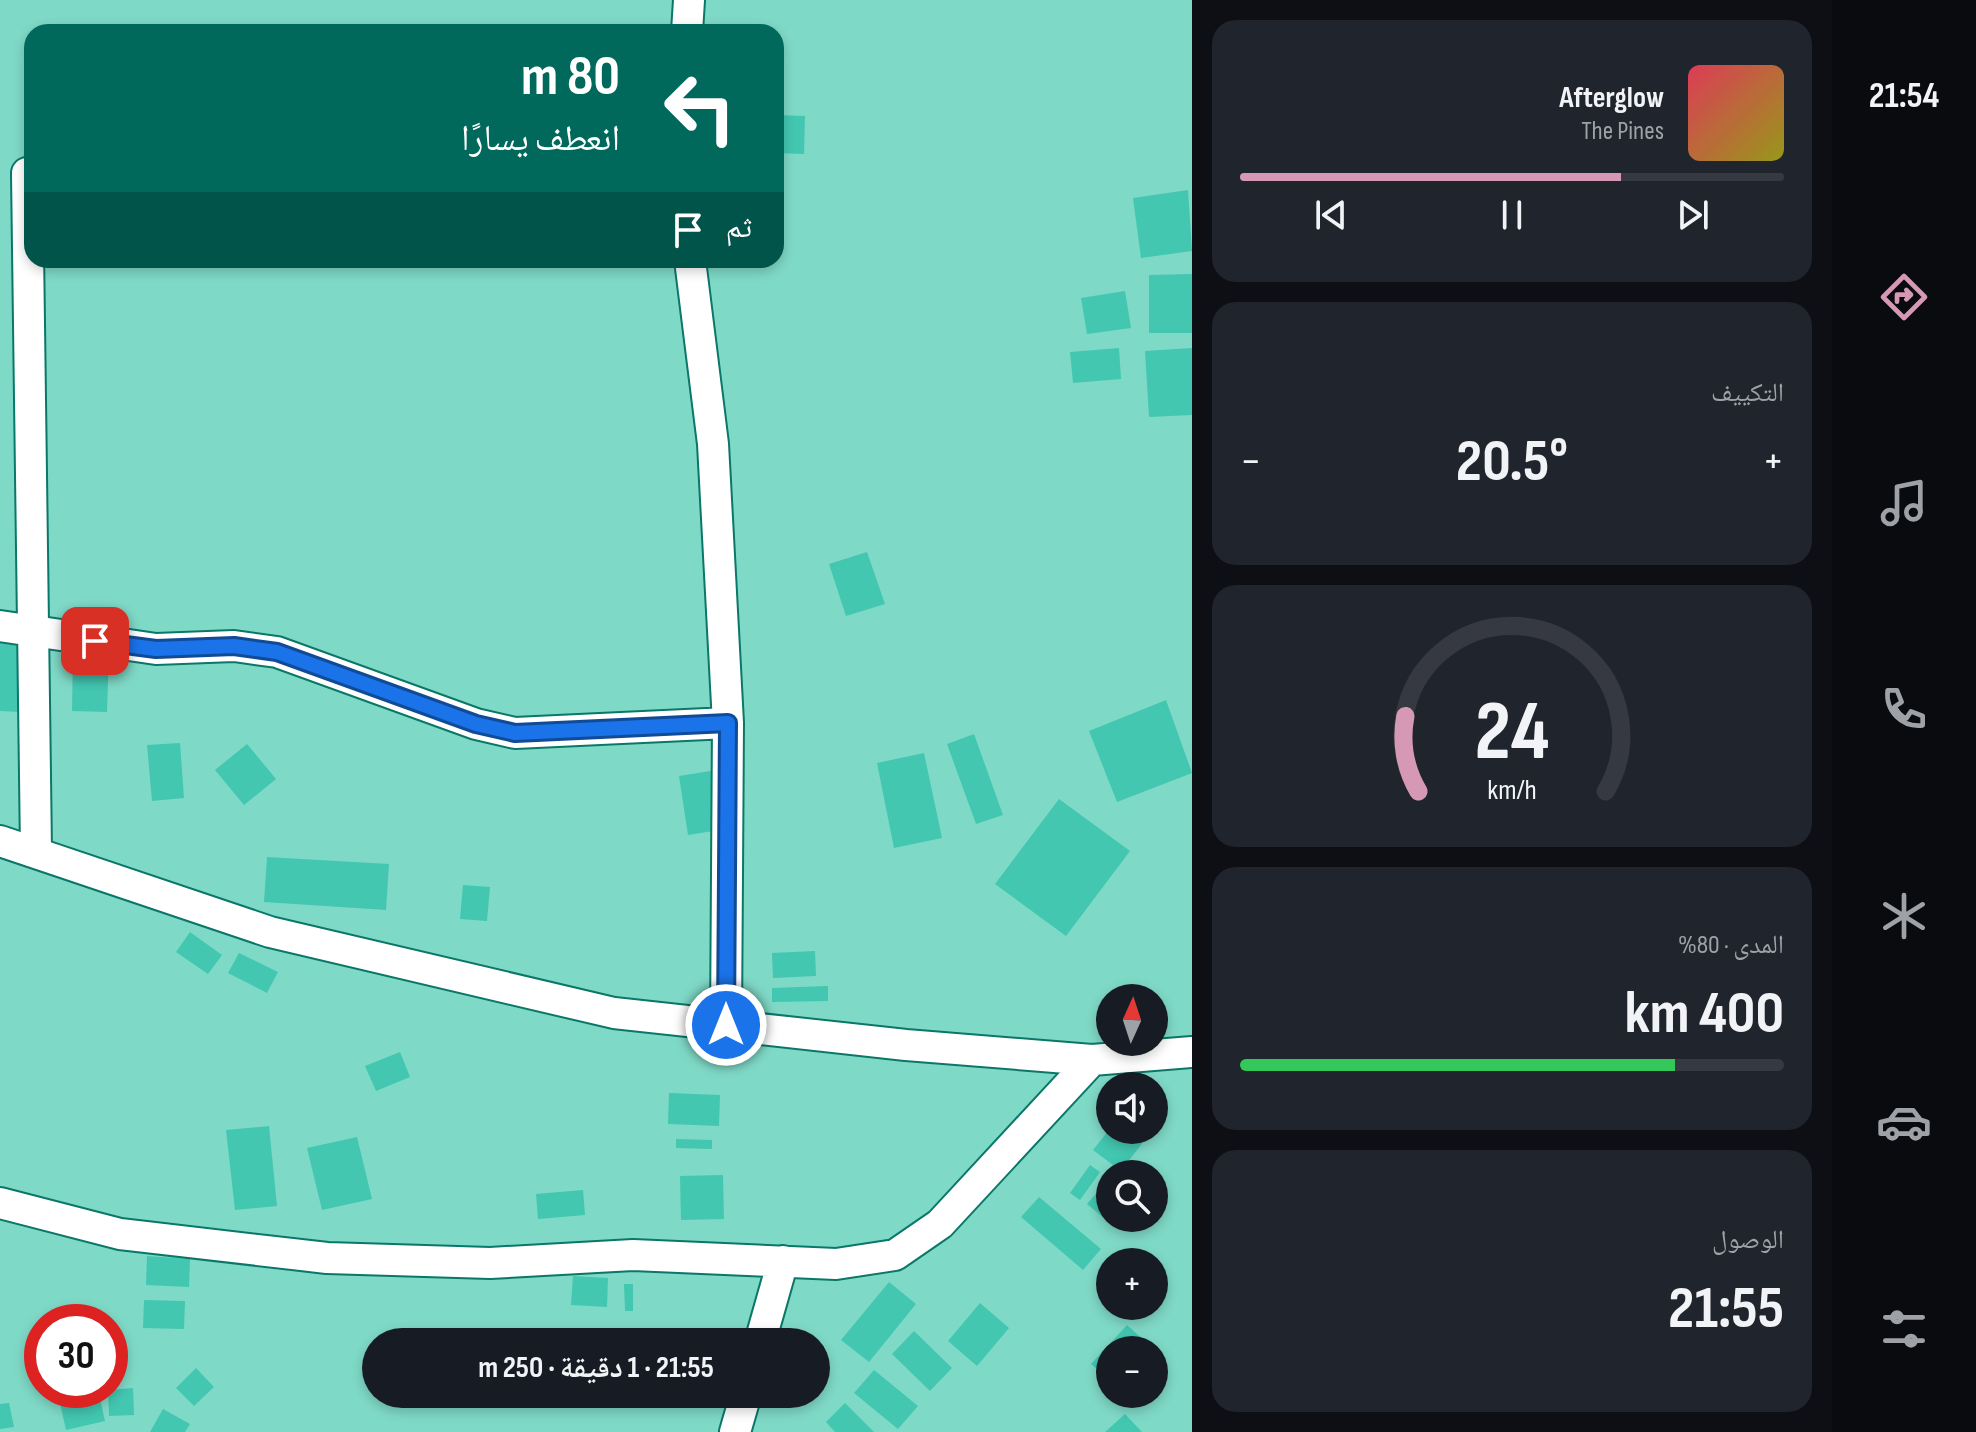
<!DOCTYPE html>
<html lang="ar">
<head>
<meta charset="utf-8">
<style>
  :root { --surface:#171b24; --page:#20242c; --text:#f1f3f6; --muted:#9ea1a6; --line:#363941; --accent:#d598b5 }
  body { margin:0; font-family:"Sofia Sans Condensed","Noto Naskh Arabic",sans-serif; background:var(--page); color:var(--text); direction:rtl; height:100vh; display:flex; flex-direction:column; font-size:30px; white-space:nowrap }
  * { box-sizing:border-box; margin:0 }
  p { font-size:26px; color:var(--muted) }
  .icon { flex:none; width:44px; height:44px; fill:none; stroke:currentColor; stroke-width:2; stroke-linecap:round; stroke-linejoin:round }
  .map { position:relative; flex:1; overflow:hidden; direction:ltr }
  .panel { display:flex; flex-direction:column; gap:20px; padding:20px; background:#0d0f14; width:640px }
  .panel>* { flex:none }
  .top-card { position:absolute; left:24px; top:24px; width:760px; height:244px; border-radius:24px; box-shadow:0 4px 12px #0003; direction:rtl; background:#00695c; color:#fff; overflow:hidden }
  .needle { width:52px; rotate:3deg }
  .controls { position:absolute; left:1096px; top:984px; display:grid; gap:16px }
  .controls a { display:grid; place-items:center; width:72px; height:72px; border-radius:50%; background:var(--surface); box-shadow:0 4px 12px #0003; font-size:40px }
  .speed { position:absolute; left:24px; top:1304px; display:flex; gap:16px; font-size:40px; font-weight:700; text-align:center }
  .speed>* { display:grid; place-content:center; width:104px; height:104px; border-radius:50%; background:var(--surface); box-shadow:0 4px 12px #0003; line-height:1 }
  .speed .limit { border:12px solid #d22; background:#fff; color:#111 }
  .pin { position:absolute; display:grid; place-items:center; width:68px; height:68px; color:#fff; margin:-34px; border-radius:16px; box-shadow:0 4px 12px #0006 }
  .me { position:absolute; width:88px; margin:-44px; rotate:0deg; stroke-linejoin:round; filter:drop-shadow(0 0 6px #0008) }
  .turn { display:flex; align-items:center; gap:28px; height:168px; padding:0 32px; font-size:36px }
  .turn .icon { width:104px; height:104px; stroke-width:2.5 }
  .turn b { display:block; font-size:56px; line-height:68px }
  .then { display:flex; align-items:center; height:76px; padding:0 32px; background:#0003; gap:16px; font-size:30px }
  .big { font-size:60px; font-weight:700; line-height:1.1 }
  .panel .widget { flex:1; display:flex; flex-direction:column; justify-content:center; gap:12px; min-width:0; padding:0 28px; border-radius:24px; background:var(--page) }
  .panel .dial { align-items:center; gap:0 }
  .dial svg { height:208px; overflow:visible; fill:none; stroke:var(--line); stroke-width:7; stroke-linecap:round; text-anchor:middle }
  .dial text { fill:var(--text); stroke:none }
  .song { display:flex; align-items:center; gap:24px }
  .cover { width:96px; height:96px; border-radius:12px; background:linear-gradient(135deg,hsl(350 70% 55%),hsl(60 70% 35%)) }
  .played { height:8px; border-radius:4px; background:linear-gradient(90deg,var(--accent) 70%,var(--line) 70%) }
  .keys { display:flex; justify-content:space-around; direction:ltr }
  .heat { display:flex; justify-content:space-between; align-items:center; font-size:44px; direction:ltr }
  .charge { height:12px; border-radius:6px; background:linear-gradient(90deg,#34c759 80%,var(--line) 0) }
  .trip { position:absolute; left:362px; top:1328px; width:468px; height:80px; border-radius:40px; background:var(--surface); box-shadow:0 4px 12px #0003; font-weight:700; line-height:80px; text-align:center; direction:rtl }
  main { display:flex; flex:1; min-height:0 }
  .tab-bar { display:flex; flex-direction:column; width:144px; justify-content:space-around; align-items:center; background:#090b0e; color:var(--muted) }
  .tab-bar .icon { width:56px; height:56px }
  .tab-bar .active { color:var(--accent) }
  .tab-bar b { font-size:36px; color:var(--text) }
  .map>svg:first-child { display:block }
</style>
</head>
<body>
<main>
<nav class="tab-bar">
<b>21:54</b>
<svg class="icon active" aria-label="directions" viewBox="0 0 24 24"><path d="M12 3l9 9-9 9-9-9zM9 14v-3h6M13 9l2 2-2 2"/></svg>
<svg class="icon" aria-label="music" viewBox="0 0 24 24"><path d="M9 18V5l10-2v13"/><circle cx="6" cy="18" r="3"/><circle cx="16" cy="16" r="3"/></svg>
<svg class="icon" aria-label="phone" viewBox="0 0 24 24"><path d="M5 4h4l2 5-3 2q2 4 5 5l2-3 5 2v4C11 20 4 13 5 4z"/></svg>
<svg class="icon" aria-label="climate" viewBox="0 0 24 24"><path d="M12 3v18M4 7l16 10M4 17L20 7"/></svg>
<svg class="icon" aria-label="car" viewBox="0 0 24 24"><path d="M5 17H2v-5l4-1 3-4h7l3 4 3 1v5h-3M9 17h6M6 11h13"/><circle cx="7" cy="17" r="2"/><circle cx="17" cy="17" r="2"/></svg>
<svg class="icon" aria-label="filters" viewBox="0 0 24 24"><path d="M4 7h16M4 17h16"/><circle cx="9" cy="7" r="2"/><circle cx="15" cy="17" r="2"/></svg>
</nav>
<section class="panel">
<div class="widget">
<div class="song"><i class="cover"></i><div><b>Afterglow</b><p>The Pines</p></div></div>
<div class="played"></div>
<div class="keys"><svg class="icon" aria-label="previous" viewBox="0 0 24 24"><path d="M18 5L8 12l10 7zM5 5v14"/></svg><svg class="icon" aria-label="pause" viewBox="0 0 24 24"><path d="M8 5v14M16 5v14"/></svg><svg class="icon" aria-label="next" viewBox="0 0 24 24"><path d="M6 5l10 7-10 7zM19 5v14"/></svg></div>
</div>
<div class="widget"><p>التكييف</p>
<div class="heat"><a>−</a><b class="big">20.5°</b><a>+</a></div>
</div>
<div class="widget dial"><svg viewBox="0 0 100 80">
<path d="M14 69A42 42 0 1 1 86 69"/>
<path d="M14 69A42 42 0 0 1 9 40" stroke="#d598b5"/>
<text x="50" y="56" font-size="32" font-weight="700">24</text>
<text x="50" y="72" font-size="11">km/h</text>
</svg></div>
<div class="widget"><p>المدى · 80%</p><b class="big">400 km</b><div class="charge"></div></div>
<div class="widget"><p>الوصول</p><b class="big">21:55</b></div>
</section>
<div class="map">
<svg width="1192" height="1432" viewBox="0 0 1192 1432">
  <rect width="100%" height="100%" fill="#7fd9c7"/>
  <path fill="#43c7b1" d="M776,115L805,116L804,154L776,153Z
    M1188,190L1192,251L1141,258L1133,198Z
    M1192,274V333H1149V275Z
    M1125,291L1131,328L1087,334L1081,298Z
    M1119,348L1121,379L1073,383L1070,352Z
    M1192,348V415L1149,417L1145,351Z
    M867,552L885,604L846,616L829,564Z
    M0,641L26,643L20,712L0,711Z
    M73,650H109L107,712L72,711Z
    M1166,700L1192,773L1117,802L1089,731Z
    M974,734L1003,815L976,824L947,744Z
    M180,743L184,798L152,801L147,745Z
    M247,744L276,779L244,805L215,770Z
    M924,753L942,838L894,848L877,763Z
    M717,770L726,829L688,835L679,776Z
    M1059,799L1130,851L1066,936L995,884Z
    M267,857L389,864L386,910L264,902Z
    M463,885L490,887L487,921L460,919Z
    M190,932L222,955L208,974L176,952Z
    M815,951L816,976L773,978L772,953Z
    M239,953L278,972L267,993L228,973Z
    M828,986V1001L772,1002V988Z
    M400,1052L410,1077L376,1091L365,1066Z
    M669,1093L720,1095L719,1126L668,1124Z
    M269,1126L277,1206L235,1210L226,1130Z
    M1109,1130H1126L1143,1142L1121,1171L1093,1150Z
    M357,1137L372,1199L322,1210L307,1148Z
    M676,1139L712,1140V1149L676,1148Z
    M1090,1165L1100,1172L1080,1200L1070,1193Z
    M723,1175L724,1219L681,1220L680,1176Z
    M1110,1177V1214L1105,1219L1087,1204Z
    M583,1190L585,1215L538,1219L536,1194Z
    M1039,1197L1101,1249L1083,1270L1021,1217Z
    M147,1256L190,1259L189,1287L146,1285Z
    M573,1276L608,1278L607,1307L571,1305Z
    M889,1282L916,1304L869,1362L841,1340Z
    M624,1284H633V1311H625Z
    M144,1300L185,1301L184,1329L143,1328Z
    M980,1303L1009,1328L977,1366L948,1341Z
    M1127,1325L1150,1346L1147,1350H1110V1381L1091,1364Z
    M914,1331L952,1368L930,1391L892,1354Z
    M196,1368L214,1387L194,1406L176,1388Z
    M874,1370L918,1406L898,1429L854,1393Z
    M133,1388L134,1415L109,1416L108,1390Z
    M98,1390L105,1421L66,1430L59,1399Z
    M9,1403L14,1427L0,1429V1404Z
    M845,1403L874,1432H835L826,1422Z
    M163,1409L190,1424L185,1432H150Z
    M1125,1414L1142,1432H1105Z"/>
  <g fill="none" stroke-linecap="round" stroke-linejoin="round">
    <g stroke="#0a7768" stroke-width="34">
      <path id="minor" d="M687,32L689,0
        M27,173L36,851
        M690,260L713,444L728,723L726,1025
        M0,626L156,649L234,646L277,652L476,724L515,733L728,723
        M0,841L270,932L614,1013L906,1045L1092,1060L1192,1052
        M0,1203L120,1234L327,1258L490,1263L633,1255L836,1264L895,1255L940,1224L1092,1060
        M760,1342L783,1261
        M735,1432L746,1394"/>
    </g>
    <use href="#minor" stroke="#fff" stroke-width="30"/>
  </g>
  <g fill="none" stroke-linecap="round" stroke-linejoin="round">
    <g stroke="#114b97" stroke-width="20">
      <path id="route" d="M95,641L156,649L234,646L277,652L476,724L515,733L728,723L726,1025"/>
    </g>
    <use href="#route" stroke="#1a73e8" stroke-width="14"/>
  </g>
</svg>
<div class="controls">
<a><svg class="needle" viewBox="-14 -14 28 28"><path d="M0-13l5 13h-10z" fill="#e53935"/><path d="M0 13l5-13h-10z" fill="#9ea1a6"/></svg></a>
<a><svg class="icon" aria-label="sound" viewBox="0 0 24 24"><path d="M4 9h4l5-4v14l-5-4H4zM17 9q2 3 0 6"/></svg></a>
<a><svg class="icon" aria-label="search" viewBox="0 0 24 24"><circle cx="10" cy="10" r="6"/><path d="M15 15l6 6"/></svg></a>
<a>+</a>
<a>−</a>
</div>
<div class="speed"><div class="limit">30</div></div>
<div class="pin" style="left:95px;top:641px;background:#d93025"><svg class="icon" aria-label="arrive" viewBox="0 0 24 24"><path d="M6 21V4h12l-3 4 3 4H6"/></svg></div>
<svg class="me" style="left:726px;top:1025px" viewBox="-20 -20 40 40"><circle r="17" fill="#1a73e8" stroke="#fff" stroke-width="3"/><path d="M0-11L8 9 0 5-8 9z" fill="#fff"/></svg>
<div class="trip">21:55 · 1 دقيقة · 250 m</div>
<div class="top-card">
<div class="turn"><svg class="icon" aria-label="left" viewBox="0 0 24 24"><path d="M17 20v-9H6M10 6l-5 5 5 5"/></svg><div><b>80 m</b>انعطف يسارًا</div></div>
<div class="then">ثم<svg class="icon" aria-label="arrive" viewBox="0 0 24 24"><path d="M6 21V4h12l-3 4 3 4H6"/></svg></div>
</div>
</div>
</main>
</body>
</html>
